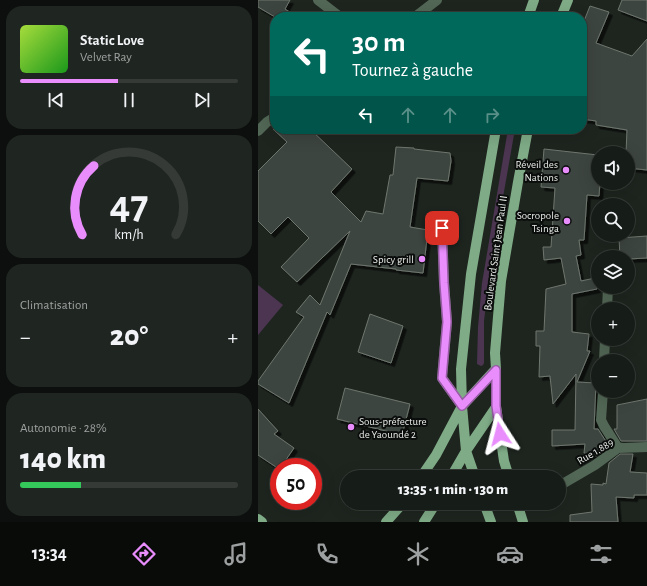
<!DOCTYPE html>
<html lang="fr">
<head>
<meta charset="utf-8">
<style>
  :root { --surface:#161c17; --page:#1f2520; --text:#f1f3f6; --muted:#9ea1a1; --line:#353a36; --accent:#e98dfd }
  body { margin:0; font-family:"Alegreya Sans",sans-serif; background:var(--page); color:var(--text); height:100vh; display:flex; flex-direction:column; font-size:15px; white-space:nowrap }
  * { box-sizing:border-box; margin:0 }
  p { font-size:13px; color:var(--muted) }
  .icon { flex:none; width:22px; height:22px; fill:none; stroke:currentColor; stroke-width:2; stroke-linecap:round; stroke-linejoin:round }
  .map { position:relative; flex:1; overflow:hidden }
  .sheet { display:flex; flex-direction:column; gap:6px; padding:6px; background:#0c0f0d; width:258px }
  .sheet>* { flex:none }
  .hud { position:absolute; left:12px; top:12px; width:317px; height:122px; border-radius:16px; box-shadow:0 4px 16px #0002,0 0 0 1px var(--line); background:#00695c; color:#fff; overflow:hidden }
  .buttons { position:absolute; left:333px; top:146px; display:grid; gap:8px }
  .buttons a { display:grid; place-items:center; width:44px; height:44px; border-radius:50%; background:var(--surface); box-shadow:0 4px 16px #0002,0 0 0 1px var(--line); font-size:20px }
  .speed { position:absolute; left:12px; top:458px; display:flex; gap:8px; font-size:20px; font-weight:700; text-align:center }
  .speed>* { display:grid; place-content:center; width:52px; height:52px; border-radius:50%; background:var(--surface); box-shadow:0 4px 16px #0002,0 0 0 1px var(--line); line-height:1 }
  .speed .limit { border:6px solid #d22; background:#fff; color:#111 }
  .pin { position:absolute; display:grid; place-items:center; width:34px; height:34px; color:#fff; margin:-17px; border-radius:8px; box-shadow:0 2px 6px #0006 }
  .me { position:absolute; width:44px; margin:-22px; rotate:351deg; stroke-linejoin:round; filter:drop-shadow(0 0 3px #0008) }
  .turn { display:flex; align-items:center; gap:14px; height:84px; padding:0 16px; font-size:18px }
  .turn .icon { width:52px; height:52px; stroke-width:2.5 }
  .turn b { display:block; font-size:28px; line-height:34px }
  .lanes { display:flex; align-items:center; height:38px; padding:0 16px; background:#0003; justify-content:center; gap:20px; direction:ltr }
  .lanes .off { opacity:.35 }
  .big { font-size:30px; font-weight:800; line-height:1.1 }
  .sheet .widget { flex:1; display:flex; flex-direction:column; justify-content:center; gap:6px; min-width:0; padding:0 14px; border-radius:16px; background:var(--page) }
  .sheet .dial { align-items:center; gap:0 }
  .dial svg { height:104px; overflow:visible; fill:none; stroke:var(--line); stroke-width:7; stroke-linecap:round; text-anchor:middle }
  .dial text { fill:var(--text); stroke:none }
  .song { display:flex; align-items:center; gap:12px }
  .cover { width:48px; height:48px; border-radius:6px; background:linear-gradient(135deg,hsl(80 70% 55%),hsl(120 70% 35%)) }
  .played { height:4px; border-radius:2px; background:linear-gradient(90deg,var(--accent) 45%,var(--line) 45%) }
  .keys { display:flex; justify-content:space-around; direction:ltr }
  .heat { display:flex; justify-content:space-between; align-items:center; font-size:22px; direction:ltr }
  .charge { height:6px; border-radius:3px; background:linear-gradient(90deg,#34c759 28%,var(--line) 0) }
  .trip { position:absolute; left:82px; top:470px; width:226px; height:40px; border-radius:20px; background:var(--surface); box-shadow:0 4px 16px #0002,0 0 0 1px var(--line); font-weight:800; line-height:40px; text-align:center }
  .dock { display:flex; height:64px; justify-content:space-around; align-items:center; background:#090b09; color:var(--muted) }
  .dock .icon { width:28px; height:28px }
  .dock .current { color:var(--accent) }
  .dock b { font-size:18px; color:var(--text) }
  main { display:flex; flex:1; min-height:0 }
  .map>svg:first-child { display:block }
</style>
</head>
<body>
<main>
<section class="sheet">
<div class="widget">
<div class="song"><i class="cover"></i><div><b>Static Love</b><p>Velvet Ray</p></div></div>
<div class="played"></div>
<div class="keys"><svg class="icon" aria-label="previous" viewBox="0 0 24 24"><path d="M18 5L8 12l10 7zM5 5v14"/></svg><svg class="icon" aria-label="pause" viewBox="0 0 24 24"><path d="M8 5v14M16 5v14"/></svg><svg class="icon" aria-label="next" viewBox="0 0 24 24"><path d="M6 5l10 7-10 7zM19 5v14"/></svg></div>
</div>
<div class="widget dial"><svg viewBox="0 0 100 80">
<path d="M14 69A42 42 0 1 1 86 69"/>
<path d="M14 69A42 42 0 0 1 23 16" stroke="#e98dfd"/>
<text x="50" y="56" font-size="32" font-weight="700">47</text>
<text x="50" y="72" font-size="11">km/h</text>
</svg></div>
<div class="widget"><p>Climatisation</p>
<div class="heat"><a>−</a><b class="big">20°</b><a>+</a></div>
</div>
<div class="widget"><p>Autonomie · 28%</p><b class="big">140 km</b><div class="charge"></div></div>
</section>
<div class="map">
<svg width="389" height="522" viewBox="0 0 389 522">
  <defs>
    <filter id="shadow"><feDropShadow dx="3.5" dy="3.5" stdDeviation="0" flood-color="#0009"/></filter>
  </defs>
  <rect width="100%" height="100%" fill="#1e251f"/>
  <path fill="#4c3551" d="M250,129H257L231,277L226,321V363L225,365L223,366L219,364L220,327L224,283Z
    M0,285L25,305L0,335Z"/>
  <path fill="#3e453f" stroke="#6e766f" filter="url(#shadow)" d="M0,0H32L27,9L39,17H17L0,7Z
    M364,0H389V21L360,10Z
    M332,6L351,12L338,43L374,56L389,39V170L370,168V153H368L369,130L338,125V121L324,119V26Z
    M15,129H52L94,169L73,192L103,222L108,211L125,214L132,175H135L138,147L156,148V149L192,153L193,161L190,181L159,178L152,227L170,230L165,273L138,270V269L93,264L72,315L69,312L31,403L0,384V381L46,317L38,312L52,295L62,305L92,231L39,282L23,267L51,238L30,217L13,234L0,221V171L29,142Z
    M286,149L340,155V183H342L341,196L329,195L326,240H321L323,255L318,256L323,281L337,278L339,289L314,294V332L331,334L329,351H332L319,382L338,383L336,429H340L351,446L339,456L326,453L327,444L294,446V430H317L318,374L295,404L292,376L281,377L282,346H278V331H286L288,289L308,284L303,258L286,260L285,247H293L297,188L283,187Z
    M389,236V258L370,259V257H362L361,238Z
    M112,314L145,326L133,363L100,352Z
    M87,388L152,404L144,435L79,419Z
    M389,399V441H363L356,429H359V405Z
    M0,409L20,431L16,434L36,448L23,467H21V469L0,455Z
    M362,454H375L372,472L389,473V495H376V498L358,497L360,522H312V515L334,512L333,484L345,485V483L348,484L351,463Z"/>
  <g fill="none" stroke-linecap="round" stroke-linejoin="round">
    <path stroke="#526755" stroke-width="10" d="M60,0L82,17
      M157,17L179,0
      M0,131L9,122L17,117
      M184,228L186,283L189,322L184,378L204,406
      M349,309L350,287
      M346,361L347,339
      M345,391L343,420L346,426L360,448
      M301,486L337,465L360,448L389,447
      M261,508L270,503"/>
    <path stroke="#7fac87" stroke-width="10" d="M270,17L276,0
      M303,17L310,0
      M163,477L178,455L204,406L238,369
      M193,477L208,451L238,407
      M217,477L208,451L204,406L203,369L213,274L238,129
      M251,477L246,461L238,407V369L237,353L243,281L260,182L270,129
      M226,503L233,522
      M259,503L265,522
      M0,519L4,522
      M128,522L145,503
      M166,522L178,503"/>
  </g>
  <g fill="none" stroke-linecap="round" stroke-linejoin="round">
    <g stroke="#975ca4" stroke-width="10">
      <path id="route" d="M184,228L186,283L189,322L184,378L204,406L238,370V406L242,434"/>
    </g>
    <use href="#route" stroke="#e98dfd" stroke-width="7"/>
  </g>
  <g fill="#e98dfd" stroke="#0a0d0b" stroke-width="1.5">
    <circle cx="308" cy="170" r="4"/>
    <circle cx="309" cy="221" r="4"/>
    <circle cx="164" cy="259" r="4"/>
    <circle cx="93" cy="427" r="4"/>
  </g>
  <g text-anchor="middle" stroke-width="4" stroke-linejoin="round" paint-order="stroke">
    <g font-size="11" fill="#e9ede9" stroke="#0a0d0b" text-anchor="end">
      <text x="300" y="168">Réveil des<tspan x="300" dy="13">Nations</tspan></text>
      <text x="301" y="219">Socropole<tspan x="301" dy="13">Tsinga</tspan></text>
      <text x="156" y="263">Spicy grill</text>
      <text x="101" y="425" text-anchor="start">Sous-préfecture<tspan x="101" dy="13">de Yaoundé 2</tspan></text>
    </g>
    <g font-size="11" fill="#e9ede9" stroke="#0a0d0b">
      <text transform="translate(237 253) rotate(-82)" y="4">Boulevard Saint Jean Paul II</text>
      <text transform="translate(337 451) rotate(-31)" y="4">Rue 1.889</text>
    </g>
  </g>
</svg>
<div class="buttons">
<a><svg class="icon" aria-label="sound" viewBox="0 0 24 24"><path d="M4 9h4l5-4v14l-5-4H4zM17 9q2 3 0 6"/></svg></a>
<a><svg class="icon" aria-label="search" viewBox="0 0 24 24"><circle cx="10" cy="10" r="6"/><path d="M15 15l6 6"/></svg></a>
<a><svg class="icon" aria-label="layers" viewBox="0 0 24 24"><path d="M12 4l9 5-9 5-9-5zM3 14l9 5 9-5"/></svg></a>
<a>+</a>
<a>−</a>
</div>
<div class="speed"><div class="limit">50</div></div>
<div class="pin" style="left:184px;top:228px;background:#d93025"><svg class="icon" aria-label="arrive" viewBox="0 0 24 24"><path d="M6 21V4h12l-3 4 3 4H6"/></svg></div>
<svg class="me" style="left:242px;top:434px" viewBox="-20 -20 40 40"><path d="M0-17L14 15 0 8-14 15z" fill="#e98dfd" stroke="#fff" stroke-width="4"/></svg>
<div class="trip">13:35 · 1 min · 130 m</div>
<div class="hud">
<div class="turn"><svg class="icon" aria-label="left" viewBox="0 0 24 24"><path d="M17 20v-9H6M10 6l-5 5 5 5"/></svg><div><b>30 m</b>Tournez à gauche</div></div>
<div class="lanes"><svg class="icon" aria-label="left" viewBox="0 0 24 24"><path d="M17 20v-9H6M10 6l-5 5 5 5"/></svg><svg class="icon off" aria-label="ahead" viewBox="0 0 24 24"><path d="M12 20V5M6 11l6-6 6 6"/></svg><svg class="icon off" aria-label="ahead" viewBox="0 0 24 24"><path d="M12 20V5M6 11l6-6 6 6"/></svg><svg class="icon off" aria-label="right" viewBox="0 0 24 24"><path d="M7 20v-9h11M14 6l5 5-5 5"/></svg></div>
</div>
</div>
</main>
<nav class="dock">
<b>13:34</b>
<svg class="icon current" aria-label="directions" viewBox="0 0 24 24"><path d="M12 3l9 9-9 9-9-9zM9 14v-3h6M13 9l2 2-2 2"/></svg>
<svg class="icon" aria-label="music" viewBox="0 0 24 24"><path d="M9 18V5l10-2v13"/><circle cx="6" cy="18" r="3"/><circle cx="16" cy="16" r="3"/></svg>
<svg class="icon" aria-label="phone" viewBox="0 0 24 24"><path d="M5 4h4l2 5-3 2q2 4 5 5l2-3 5 2v4C11 20 4 13 5 4z"/></svg>
<svg class="icon" aria-label="climate" viewBox="0 0 24 24"><path d="M12 3v18M4 7l16 10M4 17L20 7"/></svg>
<svg class="icon" aria-label="car" viewBox="0 0 24 24"><path d="M5 17H2v-5l4-1 3-4h7l3 4 3 1v5h-3M9 17h6M6 11h13"/><circle cx="7" cy="17" r="2"/><circle cx="17" cy="17" r="2"/></svg>
<svg class="icon" aria-label="filters" viewBox="0 0 24 24"><path d="M4 7h16M4 17h16"/><circle cx="9" cy="7" r="2"/><circle cx="15" cy="17" r="2"/></svg>
</nav>
</body>
</html>
